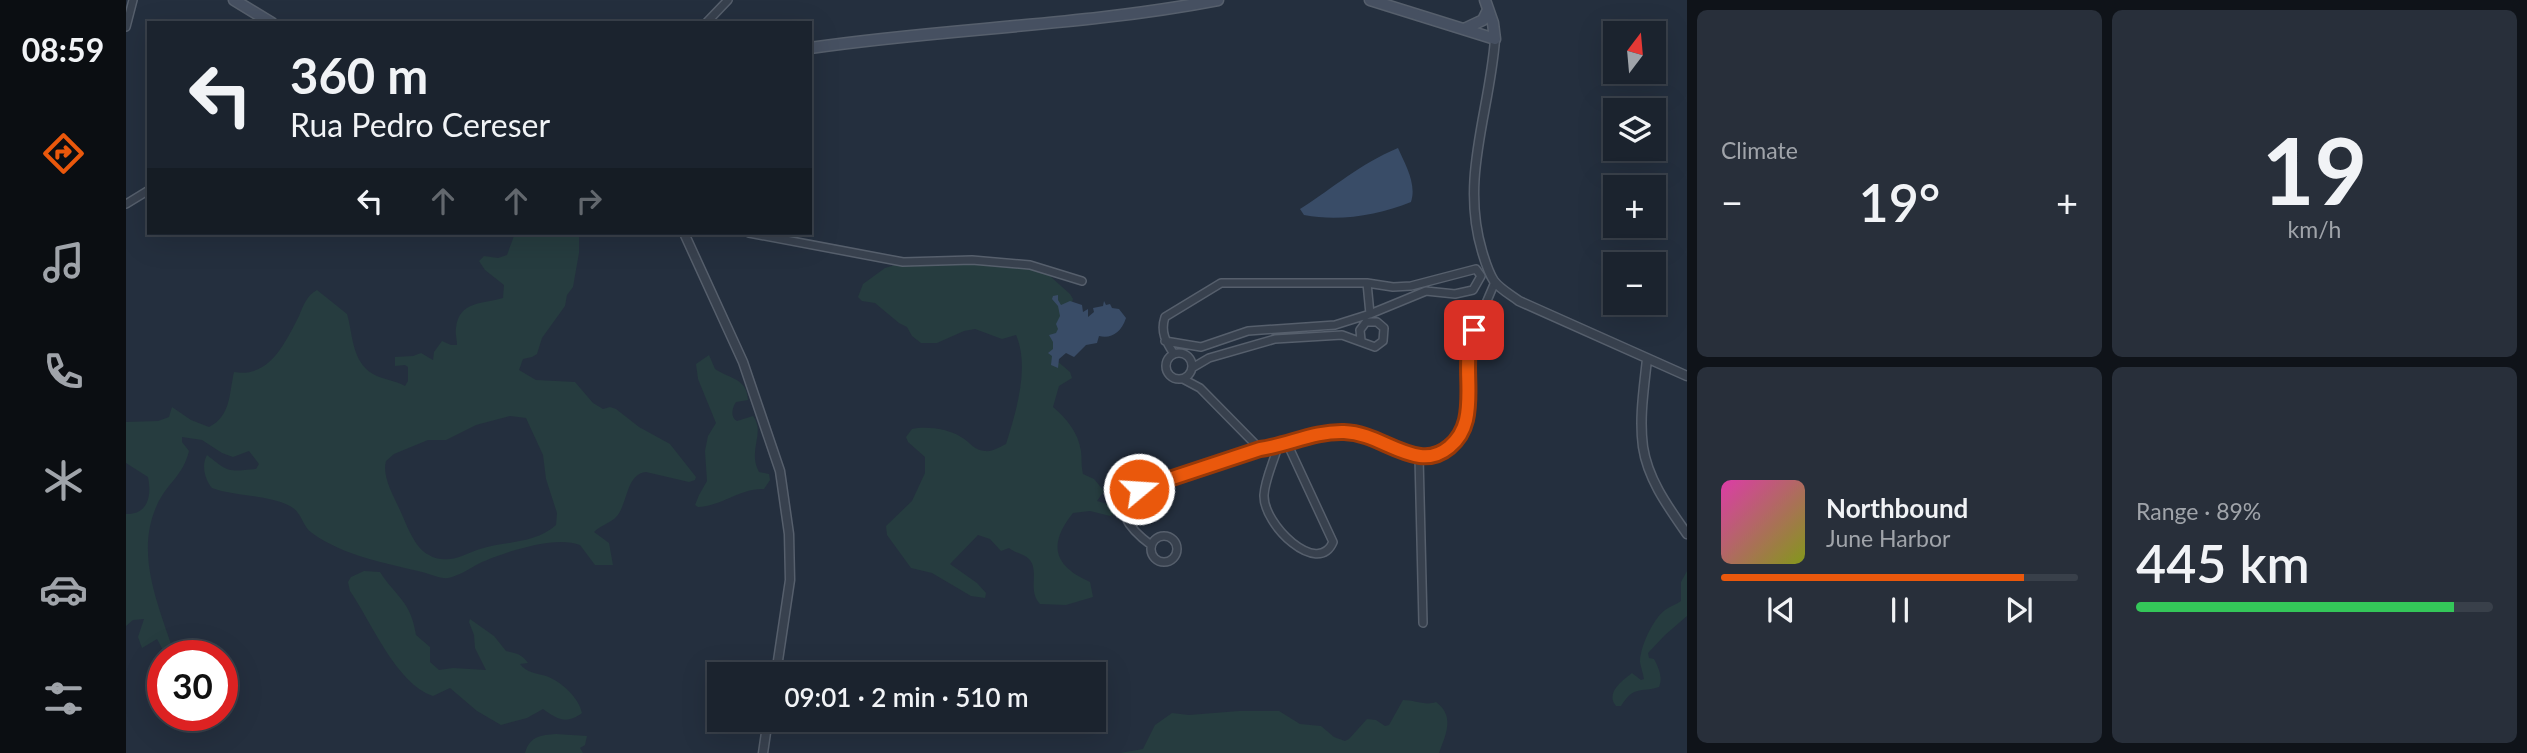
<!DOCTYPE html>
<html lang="en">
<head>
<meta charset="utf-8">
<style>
  :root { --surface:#1b232e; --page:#282f3a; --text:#f1f3f6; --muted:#a0a4aa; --line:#39404a; --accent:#ea580c }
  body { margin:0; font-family:Lato,sans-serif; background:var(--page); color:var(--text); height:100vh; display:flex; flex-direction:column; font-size:26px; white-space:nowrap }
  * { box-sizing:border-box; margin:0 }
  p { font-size:23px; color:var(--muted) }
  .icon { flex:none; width:38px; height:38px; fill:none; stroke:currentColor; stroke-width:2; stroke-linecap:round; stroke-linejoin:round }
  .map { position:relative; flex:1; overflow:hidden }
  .sheet { display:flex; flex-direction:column; gap:10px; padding:10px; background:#0f1319; width:840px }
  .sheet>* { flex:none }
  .guide { position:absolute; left:21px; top:21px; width:665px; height:214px; border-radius:0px; box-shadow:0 7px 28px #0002,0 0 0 2px var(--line); background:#1b232e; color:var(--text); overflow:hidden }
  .needle { width:46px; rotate:16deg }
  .controls { position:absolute; left:1477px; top:21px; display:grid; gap:14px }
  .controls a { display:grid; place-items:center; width:63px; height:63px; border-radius:0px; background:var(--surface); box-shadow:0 7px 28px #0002,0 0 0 2px var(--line); font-size:35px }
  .speed { position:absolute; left:21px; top:640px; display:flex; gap:14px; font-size:35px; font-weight:700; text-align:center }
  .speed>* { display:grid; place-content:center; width:91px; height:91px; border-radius:50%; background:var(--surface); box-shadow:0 7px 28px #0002,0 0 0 2px var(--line); line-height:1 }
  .speed .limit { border:10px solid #d22; background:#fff; color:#111 }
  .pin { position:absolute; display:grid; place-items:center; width:60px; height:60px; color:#fff; margin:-30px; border-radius:14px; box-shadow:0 4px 10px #0006 }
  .me { position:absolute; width:77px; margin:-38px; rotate:72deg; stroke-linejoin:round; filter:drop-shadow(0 0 5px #0008) }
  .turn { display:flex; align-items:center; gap:24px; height:147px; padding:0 28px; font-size:32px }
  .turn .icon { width:91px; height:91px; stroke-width:2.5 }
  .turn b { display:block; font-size:49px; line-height:60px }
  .lanes { display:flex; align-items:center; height:66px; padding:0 28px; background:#0003; justify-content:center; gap:35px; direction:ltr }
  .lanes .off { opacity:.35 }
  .big { font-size:52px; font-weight:600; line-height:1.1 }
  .sheet .widget { flex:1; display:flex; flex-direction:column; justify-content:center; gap:10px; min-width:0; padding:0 24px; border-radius:10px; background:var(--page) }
  .sheet .dial { align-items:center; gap:0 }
  .dial b { font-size:91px; line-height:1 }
  .song { display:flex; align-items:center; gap:21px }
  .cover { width:84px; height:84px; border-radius:10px; background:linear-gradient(135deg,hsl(320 70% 55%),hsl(70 70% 35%)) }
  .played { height:7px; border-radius:4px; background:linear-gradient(90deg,var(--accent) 85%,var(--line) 85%) }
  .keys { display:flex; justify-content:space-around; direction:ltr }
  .heat { display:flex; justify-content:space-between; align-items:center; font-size:38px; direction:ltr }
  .charge { height:10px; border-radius:5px; background:linear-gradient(90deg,#34c759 89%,var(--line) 0) }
  .sheet .tiles { flex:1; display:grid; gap:10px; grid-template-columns:repeat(2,1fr) }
  .trip { position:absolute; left:581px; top:662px; width:399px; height:70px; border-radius:0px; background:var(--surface); box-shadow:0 7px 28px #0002,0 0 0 2px var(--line); font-weight:600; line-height:70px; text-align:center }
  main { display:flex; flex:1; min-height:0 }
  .dock { display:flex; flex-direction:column; width:126px; justify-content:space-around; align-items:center; background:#0b0e12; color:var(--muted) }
  .dock .icon { width:49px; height:49px }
  .dock .on { color:var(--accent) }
  .dock b { font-size:32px; color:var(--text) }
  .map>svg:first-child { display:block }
</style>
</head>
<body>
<main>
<nav class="dock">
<b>08:59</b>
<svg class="icon on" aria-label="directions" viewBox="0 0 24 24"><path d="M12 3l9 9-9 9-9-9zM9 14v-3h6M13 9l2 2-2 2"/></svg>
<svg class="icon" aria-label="music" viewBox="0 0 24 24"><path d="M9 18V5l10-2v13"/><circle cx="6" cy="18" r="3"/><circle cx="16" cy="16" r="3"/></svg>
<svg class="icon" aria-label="phone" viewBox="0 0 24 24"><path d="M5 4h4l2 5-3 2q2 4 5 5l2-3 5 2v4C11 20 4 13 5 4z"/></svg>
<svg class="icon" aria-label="climate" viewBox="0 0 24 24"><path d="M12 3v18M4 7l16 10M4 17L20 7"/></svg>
<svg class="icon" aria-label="car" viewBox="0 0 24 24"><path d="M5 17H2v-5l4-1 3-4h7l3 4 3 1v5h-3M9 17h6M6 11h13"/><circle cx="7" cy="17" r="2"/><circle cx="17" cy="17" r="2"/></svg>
<svg class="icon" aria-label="filters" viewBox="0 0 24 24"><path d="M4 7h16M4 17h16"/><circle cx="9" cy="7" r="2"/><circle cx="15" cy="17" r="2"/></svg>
</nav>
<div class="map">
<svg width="1561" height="753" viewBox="0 0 1561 753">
  <rect width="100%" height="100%" fill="#242f3e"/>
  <path fill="#263c3f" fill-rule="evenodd" d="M389,233H453V253L447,287L441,295L439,306L416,338L411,354L406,357L397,359L393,370L410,380L449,382L467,403L477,409L484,407L490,409L513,427L544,444L570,477L569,480L563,482L520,472C500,474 502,503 491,516C485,523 475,525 468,532L483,543L487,565H469L454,545C430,535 379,552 356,562C346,567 333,576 322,578C315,579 304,574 296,572C259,563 218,556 186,533C175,525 177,513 164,506C140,494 111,497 86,488C79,480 75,465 81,455C103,472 100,472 130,469L133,464L123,451L107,457L96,453L76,440L56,437V442L63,451C57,476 41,483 31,505C8,555 34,608 49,656H40L31,639L16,648L12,637L18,619L7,620L0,626V514C22,515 26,495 22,477L0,463V422L32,421L43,417L46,407L65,420L83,427C105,416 103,394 108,372C144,378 159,343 173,316C177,306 181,295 191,290L221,314C227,333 225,361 247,374C257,380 269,380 279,386L282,381V367L279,365L269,366V357L287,356L295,353L307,360L308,352L316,341L325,345H331C331,339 329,334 330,328C333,301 356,304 377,298L378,285L359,270L353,261L358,256L372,258L381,255ZM384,416L400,418L417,455L420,479L431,513L430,525C409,544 379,541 354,549C344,552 334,558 324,559C316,560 309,559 303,555C287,547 280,522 272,506C266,493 256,475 260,461L268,454L302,440H320L350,425Z
    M831,261L915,268L944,294L947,299L930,360L944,372L946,378L933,386L927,407C941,419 952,432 955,451C956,459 955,465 957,474L968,479L978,491L971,501L981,504L991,501L994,505L992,512L984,516L964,511L947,513C922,544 927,566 964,582L967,597L940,605L914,604C901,591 914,571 903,559C898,554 889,553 883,548L875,551L864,539L852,535L824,564L851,583L860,593L859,598L845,596L806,573L785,568L761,535L760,526L786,501L799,473V457L782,442L780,437L786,429C800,426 823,429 835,437C844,442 849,451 859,451C866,452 874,447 880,444C890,412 904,367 890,335L876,339L849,329L838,331L811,343H795L786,336L781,327L773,323L749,303L736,301L732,297L737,284L759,268L772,264L803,265Z
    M583,355L589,369C604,379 621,378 622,400L610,402C606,408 604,417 611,421L627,416C640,433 621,450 633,472L643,474L644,480L638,489C614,488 596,506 572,507L569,505L573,495L581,481L579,451L582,436L590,423L572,379L570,364Z
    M238,571L254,572C270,597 285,601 290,635L304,647V662L313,670L327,668L360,670L349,648L348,635L343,622L344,619L368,636L380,651C390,653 396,654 402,663L394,664C401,673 410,673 420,676C435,681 453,698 456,713C440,725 431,719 417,709L401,718L375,725L351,711L324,688L307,696C270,684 245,621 224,591L222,582L225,577Z
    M1561,571V616L1539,635L1522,653L1523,658L1528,659C1533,668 1537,678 1533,687C1514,693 1508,685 1495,706H1490C1479,693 1496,681 1506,673L1515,680L1518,679C1517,673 1515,668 1514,662C1514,647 1527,619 1539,610C1544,606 1550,605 1555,601V582Z
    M1277,700C1289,700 1299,706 1310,702C1329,716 1320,734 1313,753H994L1017,749L1029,725L1046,713L1063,715L1113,711H1153L1174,724L1195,726L1208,737L1219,741L1223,739L1241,719L1250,720L1259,726L1263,725Z
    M430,734L461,736L459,745L454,748L457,753H399C404,736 415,735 430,734Z"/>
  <path fill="#394c67" d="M1272,148C1279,164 1291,184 1285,202C1252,215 1214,222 1178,215L1174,209C1210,186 1232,165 1272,148Z
    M932,295V300L935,305L944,301L956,305L957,312L962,309V317L968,312L967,308L977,306L978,301L980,305L984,304L986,308L993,309L1000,318C995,333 985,339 973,336L971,343L960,345L948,357L940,353L933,359L932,368L925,365L926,356L922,353L927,349V342L923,335L930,333L932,329L930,324L934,316L932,306L926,299L927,296Z"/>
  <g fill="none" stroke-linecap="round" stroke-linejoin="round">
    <g stroke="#565f6c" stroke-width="10">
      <path id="minor" d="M580,23L602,0
        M0,27L7,0
        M0,204L23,190
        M623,233L777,262L846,260L904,265L956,281
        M1241,283L1244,314
        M1039,341L1075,347L1122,331L1209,325L1244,314L1300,291L1329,294L1347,290L1355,276L1350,269L1285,286L1267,287L1241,283H1095L1039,317C1034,332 1040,342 1048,354
        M1040 366a13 13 0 1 1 26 0a13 13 0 1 1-26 0Z
        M1066,368L1083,358L1149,339L1216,335L1249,347L1257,341L1258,328L1251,322H1240L1234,330L1235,340
        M1057,379L1074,388L1134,449
        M1152,446C1148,461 1139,479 1138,495C1137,525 1192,577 1207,542L1161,443
        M1293,456L1297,623
        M1025 549a13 13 0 1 1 26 0a13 13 0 1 1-26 0Z
        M1025,545C1006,531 980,504 1013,489L1134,449L1195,434L1213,432L1241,435L1293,456H1306L1318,451L1331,439L1340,419L1343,343L1369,282"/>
    </g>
    <g stroke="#565f6c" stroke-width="11">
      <path id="tertiary" d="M1369,39C1364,111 1334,178 1356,251C1359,261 1362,272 1368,281C1374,289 1385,295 1393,301L1561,376
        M558,233L617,362L654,471L663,534L664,580L650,674
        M1521,359C1518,388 1513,418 1517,447C1522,480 1543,508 1561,534
        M637,753L642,719"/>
    </g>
    <g stroke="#565f6c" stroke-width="13">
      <path id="secondary" d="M108,0L146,23
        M1244,0L1369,39L1367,23L1359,0
        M1338,29L1357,20L1362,10
        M684,48C820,28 957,26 1092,0"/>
    </g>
    <use href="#minor" stroke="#38414e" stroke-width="7"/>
    <use href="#tertiary" stroke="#38414e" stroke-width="8"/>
    <use href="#secondary" stroke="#465061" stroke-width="10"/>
  </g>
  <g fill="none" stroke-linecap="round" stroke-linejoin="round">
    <g stroke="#983908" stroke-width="18">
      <path id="route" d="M1013,489L1134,449C1162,445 1189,431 1218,432C1247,433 1267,452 1294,456C1316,459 1335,441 1340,420C1347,390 1336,360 1348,330"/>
    </g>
    <use href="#route" stroke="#ea580c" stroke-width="12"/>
  </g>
</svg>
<div class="controls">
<a><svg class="needle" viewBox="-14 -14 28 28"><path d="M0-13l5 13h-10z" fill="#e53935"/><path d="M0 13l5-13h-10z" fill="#a0a4aa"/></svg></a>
<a><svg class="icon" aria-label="layers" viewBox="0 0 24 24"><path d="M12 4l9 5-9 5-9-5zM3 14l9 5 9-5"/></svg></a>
<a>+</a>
<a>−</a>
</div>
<div class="speed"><div class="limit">30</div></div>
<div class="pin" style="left:1348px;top:330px;background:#d93025"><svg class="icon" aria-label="arrive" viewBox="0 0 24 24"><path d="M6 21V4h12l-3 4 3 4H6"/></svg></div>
<svg class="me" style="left:1013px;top:489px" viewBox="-20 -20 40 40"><circle r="17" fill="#ea580c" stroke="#fff" stroke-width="3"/><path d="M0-11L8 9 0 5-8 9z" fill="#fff"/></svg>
<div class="trip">09:01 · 2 min · 510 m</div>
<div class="guide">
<div class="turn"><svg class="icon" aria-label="left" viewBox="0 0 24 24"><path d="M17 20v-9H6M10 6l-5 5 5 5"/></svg><div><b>360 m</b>Rua Pedro Cereser</div></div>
<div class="lanes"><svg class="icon" aria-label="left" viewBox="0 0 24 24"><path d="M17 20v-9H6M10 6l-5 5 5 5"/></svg><svg class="icon off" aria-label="ahead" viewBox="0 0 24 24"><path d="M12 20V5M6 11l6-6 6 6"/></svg><svg class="icon off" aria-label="ahead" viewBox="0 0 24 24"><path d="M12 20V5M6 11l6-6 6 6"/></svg><svg class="icon off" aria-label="right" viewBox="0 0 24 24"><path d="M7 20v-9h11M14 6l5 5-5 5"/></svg></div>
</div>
</div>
<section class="sheet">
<div class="tiles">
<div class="widget"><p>Climate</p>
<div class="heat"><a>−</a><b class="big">19°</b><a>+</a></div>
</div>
<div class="widget dial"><b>19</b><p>km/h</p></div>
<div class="widget">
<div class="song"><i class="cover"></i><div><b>Northbound</b><p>June Harbor</p></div></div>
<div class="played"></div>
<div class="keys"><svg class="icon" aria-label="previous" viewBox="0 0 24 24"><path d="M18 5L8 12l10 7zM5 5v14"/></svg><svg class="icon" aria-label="pause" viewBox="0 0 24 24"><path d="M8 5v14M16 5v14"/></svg><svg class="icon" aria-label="next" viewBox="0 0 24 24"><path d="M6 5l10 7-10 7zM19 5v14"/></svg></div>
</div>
<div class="widget"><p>Range · 89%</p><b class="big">445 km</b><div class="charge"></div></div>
</div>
</section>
</main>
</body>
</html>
